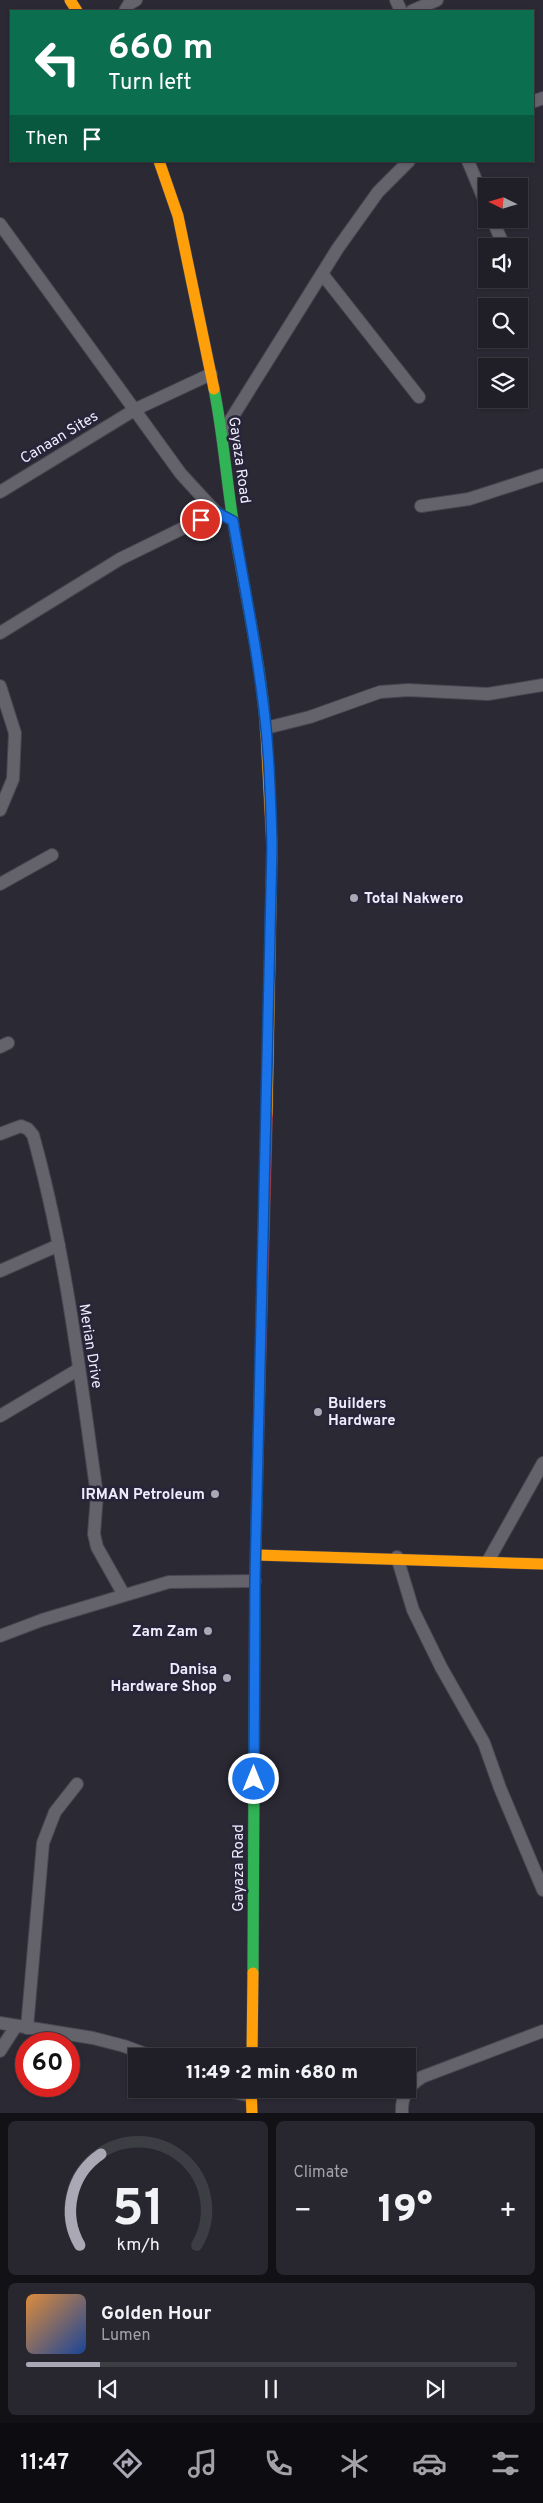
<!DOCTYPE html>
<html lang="en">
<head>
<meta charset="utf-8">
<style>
  :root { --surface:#201f27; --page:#28272f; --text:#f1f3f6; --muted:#a2a2a7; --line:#3d3d44; --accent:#aaa8b5 }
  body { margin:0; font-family:Overpass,sans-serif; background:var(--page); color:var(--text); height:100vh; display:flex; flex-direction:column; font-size:19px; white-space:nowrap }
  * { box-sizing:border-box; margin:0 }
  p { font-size:16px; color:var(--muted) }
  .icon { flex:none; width:28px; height:28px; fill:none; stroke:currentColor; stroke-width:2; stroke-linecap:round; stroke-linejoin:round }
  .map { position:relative; height:2113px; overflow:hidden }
  .side { display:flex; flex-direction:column; gap:8px; padding:8px; background:#121115; flex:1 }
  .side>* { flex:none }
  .hud { position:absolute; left:10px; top:10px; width:524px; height:152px; border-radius:0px; box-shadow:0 1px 4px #0004,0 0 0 1px var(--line); background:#0b6e4f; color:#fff; overflow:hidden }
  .needle { width:32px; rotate:275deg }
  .buttons { position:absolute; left:478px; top:178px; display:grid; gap:10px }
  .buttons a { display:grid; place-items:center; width:50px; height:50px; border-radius:0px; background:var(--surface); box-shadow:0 1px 4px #0004,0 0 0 1px var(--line); font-size:25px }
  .speed { position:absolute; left:15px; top:2032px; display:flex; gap:10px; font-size:25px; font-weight:700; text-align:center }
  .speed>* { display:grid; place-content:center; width:65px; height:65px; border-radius:50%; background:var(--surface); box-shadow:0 1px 4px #0004,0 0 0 1px var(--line); line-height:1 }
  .speed .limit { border:8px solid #d22; background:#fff; color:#111 }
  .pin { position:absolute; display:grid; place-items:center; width:42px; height:42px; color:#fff; margin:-21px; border:2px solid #fff; border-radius:50%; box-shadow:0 1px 5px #0007 }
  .me { position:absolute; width:55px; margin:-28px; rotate:0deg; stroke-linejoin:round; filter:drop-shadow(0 0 4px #0008) }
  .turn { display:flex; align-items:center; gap:18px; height:105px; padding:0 15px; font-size:22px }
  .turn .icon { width:65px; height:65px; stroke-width:2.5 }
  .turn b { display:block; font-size:35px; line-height:42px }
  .then { display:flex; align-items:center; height:48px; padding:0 15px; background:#0003; gap:10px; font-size:19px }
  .big { font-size:38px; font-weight:800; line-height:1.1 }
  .side .card { flex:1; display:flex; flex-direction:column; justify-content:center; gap:8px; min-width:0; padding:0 18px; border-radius:8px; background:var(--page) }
  .side .dial { align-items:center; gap:0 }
  .dial svg { height:130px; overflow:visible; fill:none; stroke:var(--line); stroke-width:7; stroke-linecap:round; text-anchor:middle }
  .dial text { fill:var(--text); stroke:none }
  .song { display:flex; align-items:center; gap:15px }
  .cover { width:60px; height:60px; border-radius:8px; background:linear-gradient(135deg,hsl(30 70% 55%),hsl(220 70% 35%)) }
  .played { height:5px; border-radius:2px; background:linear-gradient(90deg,var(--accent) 15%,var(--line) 15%) }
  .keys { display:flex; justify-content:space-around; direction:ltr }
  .heat { display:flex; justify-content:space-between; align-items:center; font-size:28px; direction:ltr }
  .side .tiles { flex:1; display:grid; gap:8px; grid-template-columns:1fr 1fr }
  .card:last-child { grid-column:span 2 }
  .trip { position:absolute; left:128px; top:2048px; width:288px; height:50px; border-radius:0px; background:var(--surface); box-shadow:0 1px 4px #0004,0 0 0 1px var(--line); font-weight:800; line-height:50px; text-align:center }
  .tab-bar { display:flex; height:80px; justify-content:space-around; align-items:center; background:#0d0c10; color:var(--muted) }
  .tab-bar .icon { width:35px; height:35px }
  .tab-bar .on { color:var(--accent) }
  .tab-bar b { font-size:22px; color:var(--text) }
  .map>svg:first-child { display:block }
</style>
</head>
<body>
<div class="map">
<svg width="543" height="2113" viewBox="0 0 543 2113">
  <rect width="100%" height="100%" fill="#2b2934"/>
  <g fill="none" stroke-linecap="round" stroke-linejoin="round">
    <g stroke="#484651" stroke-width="14">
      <path id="street" d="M396,0L401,11
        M125,11L129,4L136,0
        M412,11L437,0
        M532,102L543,98
        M468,161L486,204
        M492,219L504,246
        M0,224L181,474L216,512
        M323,275L419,397
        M223,432L338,248L378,192L409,161
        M0,492L136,409L211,374
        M421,506L469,499L543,475
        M0,633L120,559L216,512L222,516
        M0,686L15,733L13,779L0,810
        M266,728L310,717L380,692L408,690L488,694L543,685
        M0,884L52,855
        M0,1047L8,1043
        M0,1134L21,1126L28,1129L33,1135C66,1253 80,1375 97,1495L94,1534L97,1547L124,1595
        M0,1271L59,1245
        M0,1416L79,1369
        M397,1557L413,1610L441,1667L484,1743L500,1788L543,1890
        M488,1561L543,1463
        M0,1636L42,1620L169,1582L255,1581
        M0,2023L93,2038L124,2046L151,2056
        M27,2028L43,1843L55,1812L77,1784
        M0,2051L16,2026
        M218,2089L251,2096
        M402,2113C401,2096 408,2086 422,2077L543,2031"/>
    </g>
    <g stroke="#484651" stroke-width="12">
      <path id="fast" d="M214,389C223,433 226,477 233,521C244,592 261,661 266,733
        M253,1973L255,1581L258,1452"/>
    </g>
    <g stroke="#484651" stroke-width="12">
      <path id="slow" d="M70,0L77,11
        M159,161L178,216L214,389
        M266,733L272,846L267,1115
        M257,1555L543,1564
        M252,2056L253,1973
        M251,2089L252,2113"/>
    </g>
    <g stroke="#484651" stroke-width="12">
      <path id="jam" d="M258,1452L267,1115"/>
    </g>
    <use href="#street" stroke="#64636b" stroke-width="12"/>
    <use href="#fast" stroke="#30b455" stroke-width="11"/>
    <use href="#slow" stroke="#ff9f0a" stroke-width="11"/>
    <use href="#jam" stroke="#e5322d" stroke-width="11"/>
  </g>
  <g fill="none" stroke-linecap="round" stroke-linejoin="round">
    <g stroke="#114b97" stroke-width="12">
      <path id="route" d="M201,520L216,512L233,521C245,590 259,659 266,728C270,767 271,807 272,846L255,1580L254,1779"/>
    </g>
    <use href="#route" stroke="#1a73e8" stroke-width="9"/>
  </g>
  <g fill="#aaa8b5" stroke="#282439" stroke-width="2">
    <circle cx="354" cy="898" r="5"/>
    <circle cx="318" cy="1412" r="5"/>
    <circle cx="215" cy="1494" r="5"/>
    <circle cx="208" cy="1631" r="5"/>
    <circle cx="227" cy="1678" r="5"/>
  </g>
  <g text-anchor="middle" stroke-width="5" stroke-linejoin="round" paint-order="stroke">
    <g font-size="15" fill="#efedfb" stroke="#282439">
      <text transform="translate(59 437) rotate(-31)" y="5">Canaan Sites</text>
      <text transform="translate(240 460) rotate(82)" y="5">Gayaza Road</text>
      <text transform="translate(91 1346) rotate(81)" y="5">Merian Drive</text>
      <text transform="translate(238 1868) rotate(-90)" y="5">Gayaza Road</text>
    </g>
    <g font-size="15" font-weight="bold" fill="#efedfb" stroke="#282439" text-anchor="end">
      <text x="364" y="903" text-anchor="start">Total Nakwero</text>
      <text x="328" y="1408" text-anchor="start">Builders<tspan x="328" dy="17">Hardware</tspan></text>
      <text x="205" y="1499">IRMAN Petroleum</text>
      <text x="198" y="1636">Zam Zam</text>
      <text x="217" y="1674">Danisa<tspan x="217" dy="17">Hardware Shop</tspan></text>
    </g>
  </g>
</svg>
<div class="buttons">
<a><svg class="needle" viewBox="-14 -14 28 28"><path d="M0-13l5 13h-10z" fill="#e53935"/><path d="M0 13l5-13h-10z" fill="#a2a2a7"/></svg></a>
<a><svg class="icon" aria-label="sound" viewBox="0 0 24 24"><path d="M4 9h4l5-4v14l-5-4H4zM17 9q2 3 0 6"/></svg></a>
<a><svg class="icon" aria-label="search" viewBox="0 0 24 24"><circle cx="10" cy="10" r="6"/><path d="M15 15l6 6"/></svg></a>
<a><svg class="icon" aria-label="layers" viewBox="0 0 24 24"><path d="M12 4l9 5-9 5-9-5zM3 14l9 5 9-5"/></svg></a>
</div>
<div class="speed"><div class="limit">60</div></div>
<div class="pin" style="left:201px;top:520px;background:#d93025"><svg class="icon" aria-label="arrive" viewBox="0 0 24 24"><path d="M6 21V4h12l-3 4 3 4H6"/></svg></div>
<svg class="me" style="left:254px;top:1779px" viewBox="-20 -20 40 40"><circle r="17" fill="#1a73e8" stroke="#fff" stroke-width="3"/><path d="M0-11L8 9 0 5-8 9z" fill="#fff"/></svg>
<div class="trip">11:49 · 2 min · 680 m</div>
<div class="hud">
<div class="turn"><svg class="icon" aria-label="left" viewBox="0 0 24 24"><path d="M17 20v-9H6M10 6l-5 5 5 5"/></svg><div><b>660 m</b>Turn left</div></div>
<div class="then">Then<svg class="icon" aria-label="arrive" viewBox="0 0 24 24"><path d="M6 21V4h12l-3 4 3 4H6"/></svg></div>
</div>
</div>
<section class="side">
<div class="tiles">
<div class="card dial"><svg viewBox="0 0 100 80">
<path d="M14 69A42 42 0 1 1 86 69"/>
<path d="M14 69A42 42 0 0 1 27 13" stroke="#aaa8b5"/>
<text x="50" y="56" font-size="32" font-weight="700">51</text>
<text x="50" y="72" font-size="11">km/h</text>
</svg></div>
<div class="card"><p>Climate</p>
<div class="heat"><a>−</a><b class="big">19°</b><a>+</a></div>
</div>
<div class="card">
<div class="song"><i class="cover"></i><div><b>Golden Hour</b><p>Lumen</p></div></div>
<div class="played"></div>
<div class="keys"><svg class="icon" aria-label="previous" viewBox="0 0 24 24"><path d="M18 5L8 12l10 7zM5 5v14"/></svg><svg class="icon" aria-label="pause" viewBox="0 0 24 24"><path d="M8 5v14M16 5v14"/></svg><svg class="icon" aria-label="next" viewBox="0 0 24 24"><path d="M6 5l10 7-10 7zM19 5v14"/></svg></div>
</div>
</div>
</section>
<nav class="tab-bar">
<b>11:47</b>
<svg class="icon on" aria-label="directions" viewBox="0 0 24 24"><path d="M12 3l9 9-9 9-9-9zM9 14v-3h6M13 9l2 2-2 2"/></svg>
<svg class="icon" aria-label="music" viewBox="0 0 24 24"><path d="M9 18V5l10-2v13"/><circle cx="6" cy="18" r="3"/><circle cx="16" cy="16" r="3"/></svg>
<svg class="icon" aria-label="phone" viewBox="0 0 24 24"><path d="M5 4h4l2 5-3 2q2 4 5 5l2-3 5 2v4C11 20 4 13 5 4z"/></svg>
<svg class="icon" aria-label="climate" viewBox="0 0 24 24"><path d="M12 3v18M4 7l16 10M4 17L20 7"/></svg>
<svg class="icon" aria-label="car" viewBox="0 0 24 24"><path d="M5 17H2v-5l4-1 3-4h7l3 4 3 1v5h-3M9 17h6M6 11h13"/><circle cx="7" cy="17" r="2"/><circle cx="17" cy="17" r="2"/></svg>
<svg class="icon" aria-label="filters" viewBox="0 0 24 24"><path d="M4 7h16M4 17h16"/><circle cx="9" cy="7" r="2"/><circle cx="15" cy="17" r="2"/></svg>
</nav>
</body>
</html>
